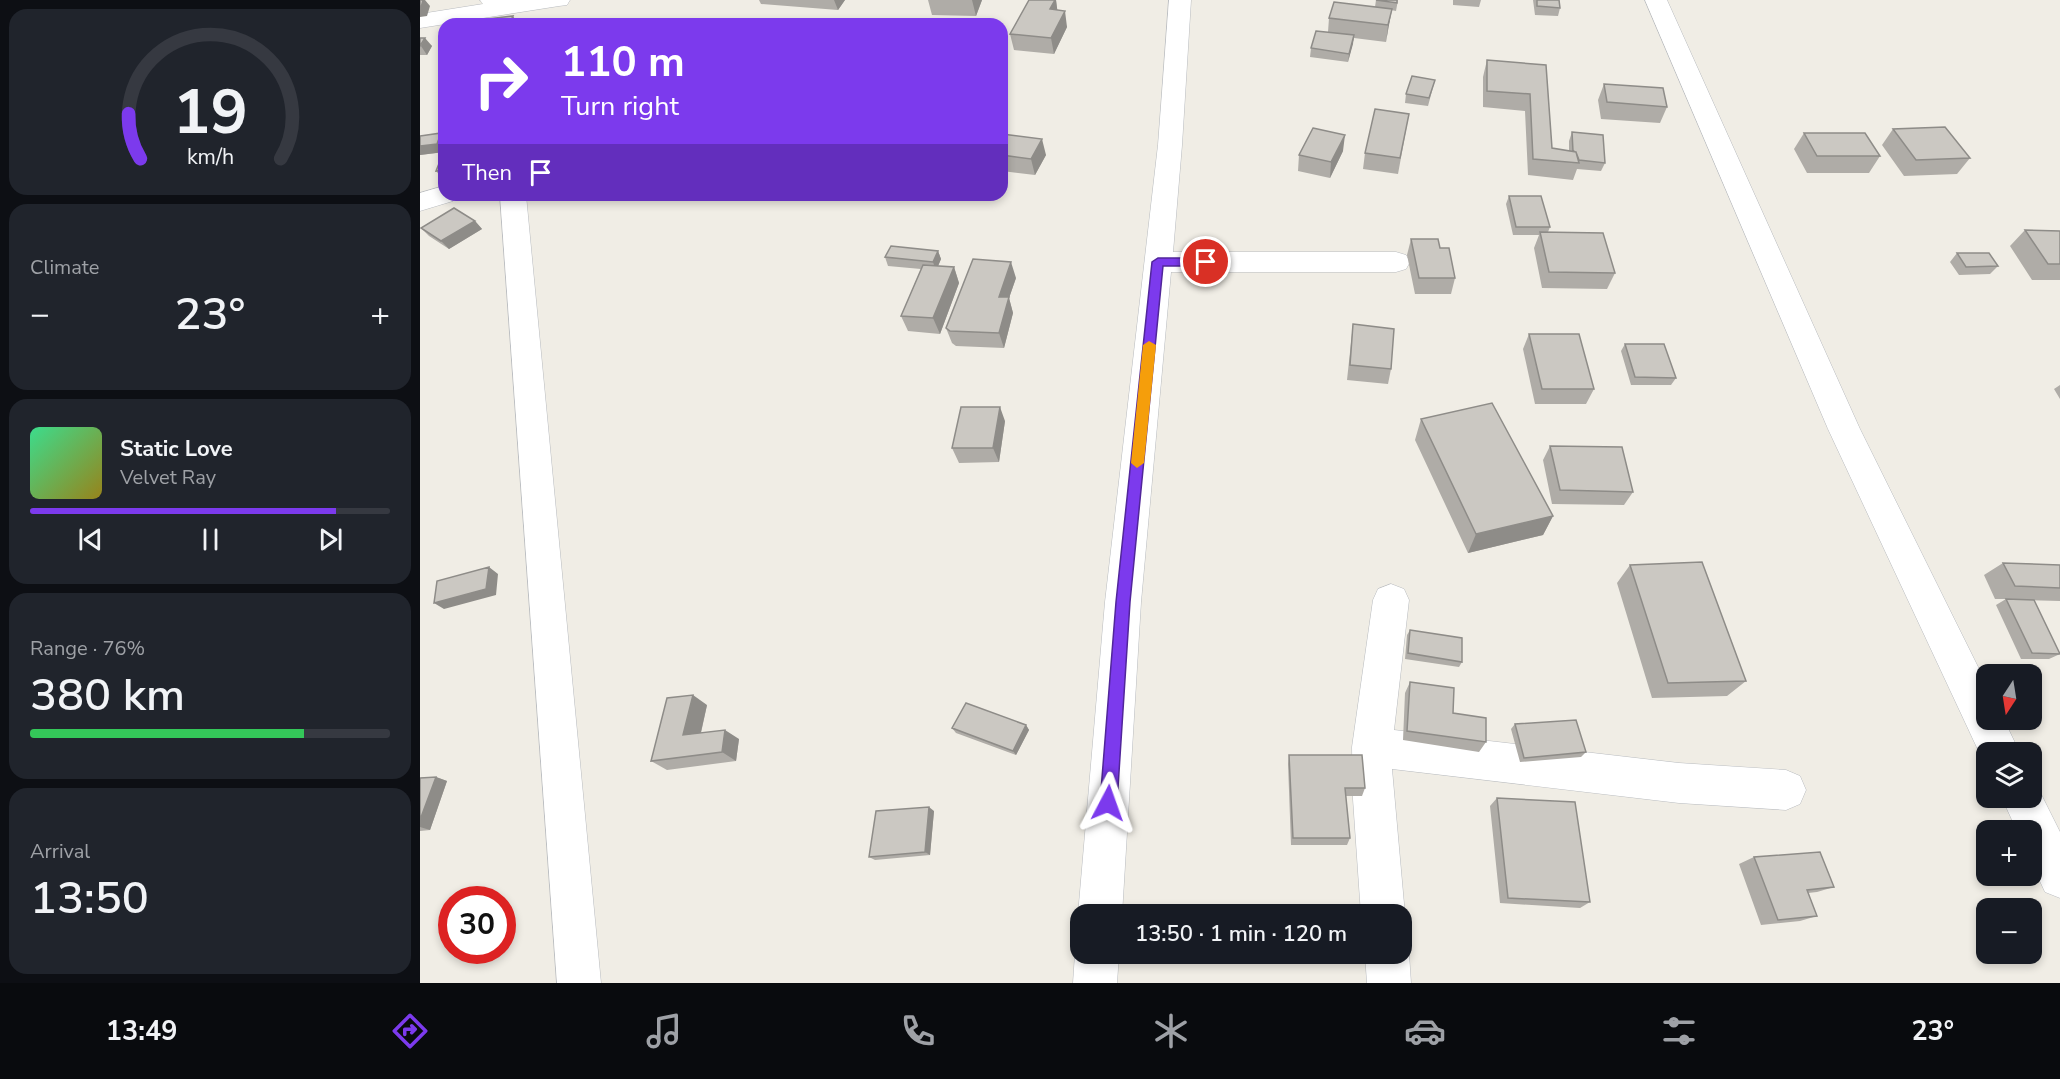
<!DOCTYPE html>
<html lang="en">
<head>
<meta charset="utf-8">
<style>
  :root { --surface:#171b24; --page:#20242c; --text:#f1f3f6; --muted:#9ea1a6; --line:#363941; --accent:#7c3aed }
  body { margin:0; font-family:"Nunito Sans",sans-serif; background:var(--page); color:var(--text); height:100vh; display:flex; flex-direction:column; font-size:22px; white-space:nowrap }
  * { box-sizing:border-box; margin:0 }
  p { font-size:20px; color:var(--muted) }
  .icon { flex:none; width:33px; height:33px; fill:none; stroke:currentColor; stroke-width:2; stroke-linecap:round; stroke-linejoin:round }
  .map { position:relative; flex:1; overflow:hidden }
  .sheet { display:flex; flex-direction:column; gap:9px; padding:9px; background:#0d0f14; width:420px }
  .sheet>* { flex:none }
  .top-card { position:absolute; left:18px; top:18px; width:570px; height:183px; border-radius:18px; box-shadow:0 3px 9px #0003; background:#7c3aed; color:#fff; overflow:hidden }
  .needle { width:39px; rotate:192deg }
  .fabs { position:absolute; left:1556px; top:664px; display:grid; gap:12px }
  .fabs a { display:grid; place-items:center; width:66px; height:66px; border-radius:12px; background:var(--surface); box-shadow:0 3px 9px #0003; font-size:30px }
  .speed { position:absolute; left:18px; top:886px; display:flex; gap:12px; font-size:30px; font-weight:700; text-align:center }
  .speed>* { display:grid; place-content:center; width:78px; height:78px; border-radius:50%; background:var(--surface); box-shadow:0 3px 9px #0003; line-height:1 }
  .speed .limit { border:9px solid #d22; background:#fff; color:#111 }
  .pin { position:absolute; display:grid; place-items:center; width:51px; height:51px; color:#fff; margin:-26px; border:3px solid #fff; border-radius:50%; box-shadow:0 2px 6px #0007 }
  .me { position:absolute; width:66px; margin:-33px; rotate:4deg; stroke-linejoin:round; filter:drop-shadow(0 0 4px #0008) }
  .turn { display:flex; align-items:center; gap:21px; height:126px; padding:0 24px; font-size:27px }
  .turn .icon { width:78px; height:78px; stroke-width:2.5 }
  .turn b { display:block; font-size:42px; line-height:51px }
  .then { display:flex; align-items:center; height:57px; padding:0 24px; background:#0003; gap:12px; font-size:22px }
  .big { font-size:45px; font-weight:600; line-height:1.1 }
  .sheet .tile { flex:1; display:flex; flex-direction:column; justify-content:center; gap:9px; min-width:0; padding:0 21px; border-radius:18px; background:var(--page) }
  .sheet .dial { align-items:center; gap:0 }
  .dial svg { height:156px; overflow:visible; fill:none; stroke:var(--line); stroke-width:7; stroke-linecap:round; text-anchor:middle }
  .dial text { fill:var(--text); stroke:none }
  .song { display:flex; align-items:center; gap:18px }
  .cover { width:72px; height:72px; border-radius:9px; background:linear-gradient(135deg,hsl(150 70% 55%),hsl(50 70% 35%)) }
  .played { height:6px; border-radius:3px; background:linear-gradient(90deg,var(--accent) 85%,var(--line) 85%) }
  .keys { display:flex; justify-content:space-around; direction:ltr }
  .heat { display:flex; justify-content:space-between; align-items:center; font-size:33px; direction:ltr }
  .charge { height:9px; border-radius:4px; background:linear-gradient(90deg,#34c759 76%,var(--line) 0) }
  .trip { position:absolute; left:650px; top:904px; width:342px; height:60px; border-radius:18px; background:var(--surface); box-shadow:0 3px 9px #0003; font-weight:600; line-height:60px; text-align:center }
  .tab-bar { display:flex; height:96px; justify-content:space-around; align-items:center; background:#090b0e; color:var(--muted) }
  .tab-bar .icon { width:42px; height:42px }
  .tab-bar .current { color:var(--accent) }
  .tab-bar b { font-size:27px; color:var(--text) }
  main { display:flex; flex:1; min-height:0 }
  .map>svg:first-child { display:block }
</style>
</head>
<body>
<main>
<section class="sheet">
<div class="tile dial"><svg viewBox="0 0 100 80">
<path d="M14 69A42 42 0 1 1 86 69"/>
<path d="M14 69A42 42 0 0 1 8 46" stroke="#7c3aed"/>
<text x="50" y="56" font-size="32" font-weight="700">19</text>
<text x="50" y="72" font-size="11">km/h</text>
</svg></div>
<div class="tile"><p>Climate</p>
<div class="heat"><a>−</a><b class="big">23°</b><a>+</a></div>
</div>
<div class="tile">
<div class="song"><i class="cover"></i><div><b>Static Love</b><p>Velvet Ray</p></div></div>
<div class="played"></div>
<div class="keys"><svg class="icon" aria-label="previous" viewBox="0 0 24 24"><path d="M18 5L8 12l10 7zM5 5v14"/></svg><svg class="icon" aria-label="pause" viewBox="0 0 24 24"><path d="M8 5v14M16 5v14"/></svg><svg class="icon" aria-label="next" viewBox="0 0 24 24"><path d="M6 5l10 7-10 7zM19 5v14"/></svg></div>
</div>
<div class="tile"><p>Range · 76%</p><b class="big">380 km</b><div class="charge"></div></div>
<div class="tile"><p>Arrival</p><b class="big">13:50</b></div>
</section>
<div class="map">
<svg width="1640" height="983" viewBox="0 0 1640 983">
  <rect width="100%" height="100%" fill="#f0ede5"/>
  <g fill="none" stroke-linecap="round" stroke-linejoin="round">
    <g stroke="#b8bbbf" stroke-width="1">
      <path id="minor" d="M60,0H150L147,5L139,6L0,28V14L63,4Z
        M749,0H771L762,145L753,252H976L986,255L990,262L986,269L976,272H751L721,602L702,915H660V919L658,915L685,602L738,145Z
        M1225,0H1247L1440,429L1566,683V720H1584L1600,753H1566V767L1408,429Z
        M24,186V195H37L33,201L0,211V193Z
        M80,195H106L181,983H137Z
        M971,584L984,589L989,600L974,730L1259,763L1366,770L1380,776L1386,790L1380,804L1366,810L1259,803L972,769L985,915L981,924V915H941L933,799L932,747L953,600L958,589Z
        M1611,782L1616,784L1640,832V898L1625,892L1611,862V831H1597L1582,798H1611Z
        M981,938L989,954L991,983H947L945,954H981Z
        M660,942V954H699L697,983H653L655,954Z"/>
    </g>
    <use href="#minor" fill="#fff" fill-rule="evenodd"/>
  </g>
  <path fill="#afaca7" d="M339,0H425L418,10L341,4Z
    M508,0H562L556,16L512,15Z
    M636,0L637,10L647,27L634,54L594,50L590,34Z
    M956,0H978L976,11L971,10L966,42L934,38L928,62L890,57L891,48L908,32L909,18L955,7Z
    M1033,0H1061L1059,7L1033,5Z
    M1113,0H1139L1140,8L1138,16L1115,15Z
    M0,38L12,46L7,55H0Z
    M1067,60L1126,65L1132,148L1149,151V141L1152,132L1185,163L1181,171L1157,169L1153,180L1108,175L1105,111L1063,107V77Z
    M1015,80L1008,106L985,103L986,94Z
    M1184,84L1247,107L1240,123L1181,119L1178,100Z
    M989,114L978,174L943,169L945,153Z
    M1473,129L1550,158L1537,174L1484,176L1462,145Z
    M21,133L24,137L23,179L16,171L24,152L0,155V136Z
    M1384,133L1460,156L1449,173H1387L1374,149Z
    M582,134L626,155L615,175L582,171Z
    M923,151L910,178L878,171L879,155Z
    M1089,196L1130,227L1128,232L1195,273L1187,289L1122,288L1114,248L1119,235H1093L1086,204Z
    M55,221L62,229L29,249L9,236L1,228Z
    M1605,230L1640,231V280H1612L1590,246Z
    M991,239L1020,248L1035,278L1031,294H995L987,255Z
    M518,251L521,259L518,266L534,267L539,283L520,334L488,331L481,316L501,269L468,266L465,257Z
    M1537,253L1578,266L1570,274L1539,275L1530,262Z
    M596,278L589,298L593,313L584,348L536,346L532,343L526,328Z
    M933,324L971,369L968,384L927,380Z
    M1109,334L1174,389L1166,404H1115L1103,349Z
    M1205,344L1256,378L1251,385H1211L1201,351Z
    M1640,385V399L1634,389Z
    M1001,419L1133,516L1123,535L1048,553L995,440Z
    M585,421L579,462L539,463L532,448Z
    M1130,446L1213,492L1204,505L1132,504L1123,460Z
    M1583,563L1640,565V601L1605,600L1640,654L1629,659H1601L1576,605L1586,599H1575L1564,575Z
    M1210,565L1326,681L1307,696L1232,698L1197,583Z
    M990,630L1042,662L1039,667L985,659L987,635Z
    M990,682L1033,713L1066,742L1059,752L983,740L985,693Z
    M287,705L281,733L319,739L316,761L247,770L231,761Z
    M1095,724L1166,752L1161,757L1100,762L1091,729Z
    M606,725L609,730L596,755L536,733L532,728Z
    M869,755L945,788L942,796H926L930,838L927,845H871L868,764Z
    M16,777L27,781L10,830L0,831V778Z
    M1077,798L1170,902L1160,908L1080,903L1070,806Z
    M514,811L510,855L455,860L449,857Z
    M1334,857L1414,887L1397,892L1388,893L1397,916L1380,921L1341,925L1319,864Z"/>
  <path fill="#8e8c88" d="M3,0H5L10,6L7,16L0,17V8Z
    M414,0H425L418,10Z
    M552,0H562L556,16Z
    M635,0H636L638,15L630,9Z
    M972,9L969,25L966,42L968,25Z
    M645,11L647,27L634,54L631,38Z
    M93,16L98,24H89Z
    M934,35L933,44L928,62L929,54Z
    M5,38L12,46L7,55L1,46Z
    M21,133L24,137V152L0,155V146Z
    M925,135L923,151L910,178L911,162Z
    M622,139L626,155L615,175L611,159Z
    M55,221L62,229L29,249L21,241Z
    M518,251L521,259L516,271L513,262Z
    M591,262L596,278L589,298L593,313L584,348L579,333V297Z
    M534,267L539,283L520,334L513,318Z
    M580,407L585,421L579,462L573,448Z
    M1133,516L1123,535L1048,553L1056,534Z
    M69,567L78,574L76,595L24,609L14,603Z
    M273,695L287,705L278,745L263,735Z
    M606,725L609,730L596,755L593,751Z
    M305,730L319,739L316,761L302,752Z
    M16,777L27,781L10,830L0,827V820Z
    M509,807L514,811L510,855L505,852Z"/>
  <path fill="#cbc8c2" stroke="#8e8c88" stroke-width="1.5" d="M0,0H3L1,8H0Z
    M609,0H635L630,9L645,11L631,38L590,34Z
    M956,0H977V3Z
    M1117,0H1139L1140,8L1117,6Z
    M914,2L972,9L968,25L909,18Z
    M93,16L89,24H66L68,19Z
    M896,31L934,35L929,54L891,48Z
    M0,38H5L0,46Z
    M1067,60L1126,65L1132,148L1156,152L1159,163L1113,159L1110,94L1067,91Z
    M992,76L1015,80L1009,98L986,94Z
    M1184,84L1243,88L1247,107L1187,102Z
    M955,109L989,114L980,158L945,153Z
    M1525,127L1550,158L1496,160L1473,129Z
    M893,128L925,135L911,162L879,155Z
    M1152,132L1183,135L1185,163L1159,160L1156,152L1153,151Z
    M21,133L17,144L0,146V136Z
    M1384,133H1445L1460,156H1397Z
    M582,134L622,139L611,159L582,155Z
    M24,151V170L16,171Z
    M1089,196H1121L1130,227H1096Z
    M34,208L55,221L21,241L1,228Z
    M1605,230L1640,231V264H1628Z
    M1120,232L1183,233L1195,273L1129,272Z
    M991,239H1018L1020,248H1029L1035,278H999Z
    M471,246L518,251L513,262L465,257Z
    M1537,253H1569L1578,266L1546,267Z
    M553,259L591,262L579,297H589L579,333L530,331L526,328Z
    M503,265L534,267L513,318L481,316Z
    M933,324L974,329L971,369L930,365Z
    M1109,334H1159L1174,389H1122Z
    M1205,344H1244L1256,378L1215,377Z
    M1072,403L1133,516L1056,534L1001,419Z
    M541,407H580L573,448H532Z
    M1130,446L1202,447L1213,492L1140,490Z
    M1282,562L1326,681L1248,683L1210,565Z
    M1583,563L1640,565V588L1595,586Z
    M69,567L66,589L14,603L17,581Z
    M1586,599L1614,600L1640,654L1612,653Z
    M990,630L1042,638V662L988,653Z
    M990,682L1034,688L1033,713L1066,718V742L987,731Z
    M273,695L263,735L305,730L302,752L231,761L247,698Z
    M546,703L606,725L593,751L532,728Z
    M1156,720L1166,752L1104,758L1095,724Z
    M869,755H942L945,788H925L930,838H873Z
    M16,777L0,820V778Z
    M1077,798L1155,802L1170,902L1088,898Z
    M509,807L505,852L449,857L456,811Z
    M1400,852L1414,887L1387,890L1397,916L1358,920L1334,857Z"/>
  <path fill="#7c3aed" stroke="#51269a" stroke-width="1.5" d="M738,258H786L791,262L786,266H743L710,602L697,803L694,809L688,812L682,809L680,803L696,602L732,262Z"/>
  <path fill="#f59e0b" d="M729,341L736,345L724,463L717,468L711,463L723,345Z"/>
</svg>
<div class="fabs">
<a><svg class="needle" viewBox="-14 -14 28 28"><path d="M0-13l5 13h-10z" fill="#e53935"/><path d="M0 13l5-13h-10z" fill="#9ea1a6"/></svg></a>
<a><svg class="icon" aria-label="layers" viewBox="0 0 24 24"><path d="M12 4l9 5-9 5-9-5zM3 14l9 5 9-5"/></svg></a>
<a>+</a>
<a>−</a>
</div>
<div class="speed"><div class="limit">30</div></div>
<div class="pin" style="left:786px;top:262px;background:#d93025"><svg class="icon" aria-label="arrive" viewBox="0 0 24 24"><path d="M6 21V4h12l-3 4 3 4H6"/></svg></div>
<svg class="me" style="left:688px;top:803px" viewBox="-20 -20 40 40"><path d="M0-17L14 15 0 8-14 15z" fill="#7c3aed" stroke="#fff" stroke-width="4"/></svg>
<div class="trip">13:50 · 1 min · 120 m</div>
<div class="top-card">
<div class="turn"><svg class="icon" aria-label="right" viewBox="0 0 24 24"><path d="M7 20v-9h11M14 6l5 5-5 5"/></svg><div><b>110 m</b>Turn right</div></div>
<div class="then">Then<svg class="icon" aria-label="arrive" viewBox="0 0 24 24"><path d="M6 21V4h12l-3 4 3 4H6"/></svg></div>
</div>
</div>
</main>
<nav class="tab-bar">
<b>13:49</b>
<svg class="icon current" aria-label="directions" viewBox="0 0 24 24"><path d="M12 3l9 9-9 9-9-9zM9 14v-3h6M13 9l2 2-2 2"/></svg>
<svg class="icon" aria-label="music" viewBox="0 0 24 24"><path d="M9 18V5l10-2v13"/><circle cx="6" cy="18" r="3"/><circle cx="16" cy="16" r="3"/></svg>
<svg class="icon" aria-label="phone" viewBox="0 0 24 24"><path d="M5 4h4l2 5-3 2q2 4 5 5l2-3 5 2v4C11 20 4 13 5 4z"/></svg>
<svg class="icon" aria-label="climate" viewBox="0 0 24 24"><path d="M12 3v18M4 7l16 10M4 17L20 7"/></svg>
<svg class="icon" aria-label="car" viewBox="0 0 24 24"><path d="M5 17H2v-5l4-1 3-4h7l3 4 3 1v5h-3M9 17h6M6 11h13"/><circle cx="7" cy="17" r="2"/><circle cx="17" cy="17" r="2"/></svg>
<svg class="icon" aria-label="filters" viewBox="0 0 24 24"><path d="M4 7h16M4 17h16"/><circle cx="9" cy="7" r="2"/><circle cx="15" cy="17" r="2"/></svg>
<b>23°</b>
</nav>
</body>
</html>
